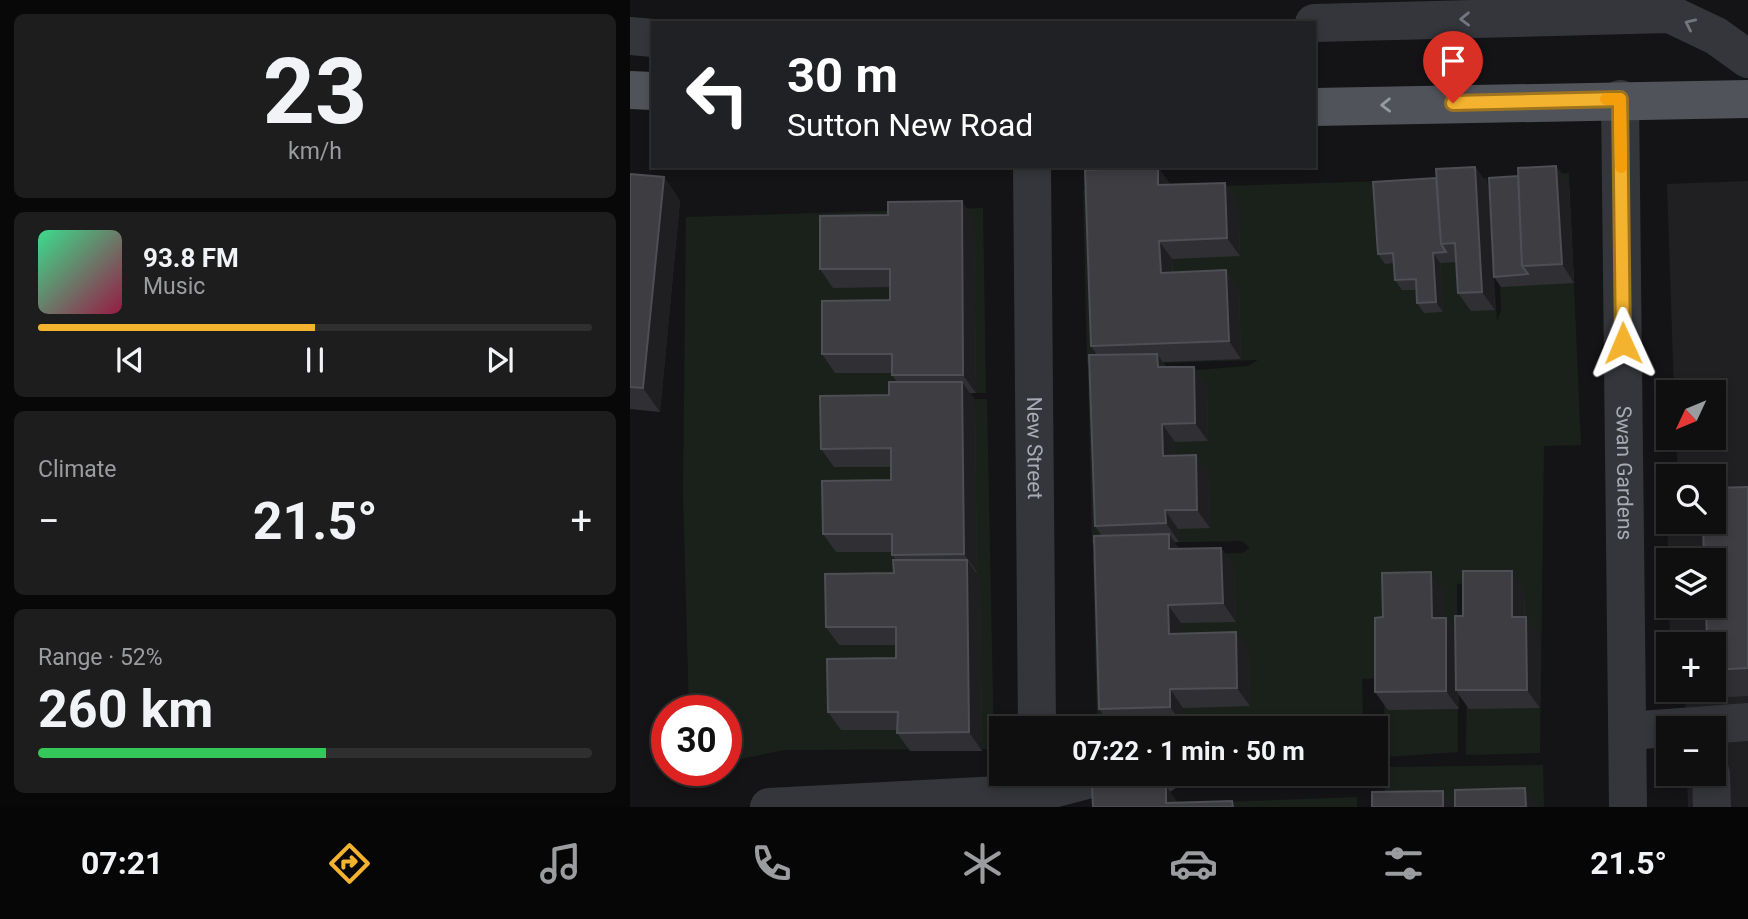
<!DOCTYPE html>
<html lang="en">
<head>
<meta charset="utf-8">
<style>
  :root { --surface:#0f0f10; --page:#1d1d1e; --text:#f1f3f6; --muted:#9b9c9f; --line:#2f2f30; --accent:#f4b32e }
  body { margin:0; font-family:Roboto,sans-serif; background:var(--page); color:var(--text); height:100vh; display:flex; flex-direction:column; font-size:26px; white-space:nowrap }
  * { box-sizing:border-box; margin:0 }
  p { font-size:23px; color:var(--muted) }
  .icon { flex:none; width:38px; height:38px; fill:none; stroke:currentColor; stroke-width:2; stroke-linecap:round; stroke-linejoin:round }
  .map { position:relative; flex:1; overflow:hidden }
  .side { display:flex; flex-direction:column; gap:14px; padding:14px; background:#080809; width:630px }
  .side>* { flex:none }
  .banner { position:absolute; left:21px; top:21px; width:665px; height:147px; border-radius:0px; box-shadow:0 4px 10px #0003,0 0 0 2px var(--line); background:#202124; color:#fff; overflow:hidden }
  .needle { width:46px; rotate:226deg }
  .buttons { position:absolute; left:1026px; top:380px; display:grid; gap:14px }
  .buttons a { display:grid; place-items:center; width:70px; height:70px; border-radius:0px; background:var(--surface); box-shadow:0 4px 10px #0003,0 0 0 2px var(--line); font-size:35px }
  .speed { position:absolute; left:21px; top:695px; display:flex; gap:14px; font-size:35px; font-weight:700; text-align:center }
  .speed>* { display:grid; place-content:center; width:91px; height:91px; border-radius:50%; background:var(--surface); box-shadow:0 4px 10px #0003,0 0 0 2px var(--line); line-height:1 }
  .speed .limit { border:10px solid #d22; background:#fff; color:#111 }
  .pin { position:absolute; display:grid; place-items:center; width:60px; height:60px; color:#fff; margin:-72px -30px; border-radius:50% 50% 50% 0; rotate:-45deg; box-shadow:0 0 7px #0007 }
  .pin .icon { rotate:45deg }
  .me { position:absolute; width:77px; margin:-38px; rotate:359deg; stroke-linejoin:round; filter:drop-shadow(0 0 5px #0008) }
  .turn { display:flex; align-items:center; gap:24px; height:147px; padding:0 21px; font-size:32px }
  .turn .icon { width:91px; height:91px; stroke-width:2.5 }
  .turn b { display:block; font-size:49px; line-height:60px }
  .big { font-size:52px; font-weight:700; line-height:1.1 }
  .side .tile { flex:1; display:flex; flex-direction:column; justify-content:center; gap:10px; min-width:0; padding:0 24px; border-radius:10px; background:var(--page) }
  .side .dial { align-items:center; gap:0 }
  .dial b { font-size:91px; line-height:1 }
  .song { display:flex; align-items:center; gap:21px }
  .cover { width:84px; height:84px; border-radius:10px; background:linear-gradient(135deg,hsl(150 70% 55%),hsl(340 70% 35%)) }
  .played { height:7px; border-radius:4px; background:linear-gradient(90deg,var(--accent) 50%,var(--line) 50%) }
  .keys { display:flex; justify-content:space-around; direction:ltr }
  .heat { display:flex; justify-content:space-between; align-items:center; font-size:38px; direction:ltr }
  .charge { height:10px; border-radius:5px; background:linear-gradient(90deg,#34c759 52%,var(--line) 0) }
  .trip { position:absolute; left:359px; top:716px; width:399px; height:70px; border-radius:0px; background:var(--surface); box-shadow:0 4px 10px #0003,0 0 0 2px var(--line); font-weight:700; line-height:70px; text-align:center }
  .tab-bar { display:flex; height:112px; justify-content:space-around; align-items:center; background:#060606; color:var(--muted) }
  .tab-bar .icon { width:49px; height:49px }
  .tab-bar .selected { color:var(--accent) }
  .tab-bar b { font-size:32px; color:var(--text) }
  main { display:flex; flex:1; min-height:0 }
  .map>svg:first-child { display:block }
</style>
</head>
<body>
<main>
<section class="side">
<div class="tile dial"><b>23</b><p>km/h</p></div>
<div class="tile">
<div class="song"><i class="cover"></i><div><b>93.8 FM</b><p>Music</p></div></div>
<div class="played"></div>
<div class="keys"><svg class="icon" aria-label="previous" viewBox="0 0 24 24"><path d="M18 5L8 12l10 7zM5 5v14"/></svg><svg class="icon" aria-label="pause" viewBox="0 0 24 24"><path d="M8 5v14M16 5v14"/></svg><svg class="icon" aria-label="next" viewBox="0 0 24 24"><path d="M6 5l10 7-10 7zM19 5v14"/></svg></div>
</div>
<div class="tile"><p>Climate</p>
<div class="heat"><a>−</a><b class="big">21.5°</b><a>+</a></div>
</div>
<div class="tile"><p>Range · 52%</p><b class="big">260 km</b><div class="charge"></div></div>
</section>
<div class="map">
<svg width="1118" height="807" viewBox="0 0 1118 807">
  <rect width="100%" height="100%" fill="#141416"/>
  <path fill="#202023" d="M1118,181V807H1058L1057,774H1083V728H1056L1055,690H1083V644H1040L1039,606H1083V560H1038L1037,506L1038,522H1083V476H1048L1046,438H1083V392H1044L1037,184Z"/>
  <path fill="#1a211b" d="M939,173L951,445L914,446L910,753L836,755L838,583L827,584L828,752L756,757L753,678L732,679L733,721L467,727L463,557L612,553L620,548L612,541L462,544L458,373L540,372L618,366L628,360L457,365L453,190L857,178L867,321L871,311L866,178Z
    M353,208L356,393L193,395L194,401L357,399L364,749L154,750L96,762V710H59L53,493L56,217Z
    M913,765L914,807H755V767Z
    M727,797V807H464Z"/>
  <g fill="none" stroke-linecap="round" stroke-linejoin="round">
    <g stroke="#35363b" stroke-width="38">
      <path d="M684,23L1040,14L1086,36L1118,59"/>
      <path d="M0,36L23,38"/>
      <path id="s1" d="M990,99L998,807"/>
      <path id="s2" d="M402,166L407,728"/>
      <path d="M998,731L1118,722"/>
      <path d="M1081,774L1082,807"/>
      <path d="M139,807L407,793L468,777L533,774"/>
    </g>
    <path stroke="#51535a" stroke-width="38" d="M0,90L23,91
      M684,107L1118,99"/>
  </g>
  <path fill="#303034" d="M926,166L939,184L944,283L871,287L864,277L888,176Z
    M528,167L540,185L595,183L608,201L610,256L542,259L543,273L596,270L609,289L611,359L533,362L536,367H564L577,385L578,441L545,442V455H566L579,473L580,528L548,529L549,542H544L549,549L591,548L604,566L606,622L551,623V633L619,650L620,706L553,708V725L482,727L469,709L472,536L465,526L467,355L461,346Z
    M845,167L858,185L865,310L841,311L828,293L826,262L810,263L813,312L794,313L787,303L786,290H772L765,280L764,263L755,264L748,254L806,178Z
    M0,174L34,177L50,201L30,412L0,409Z
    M344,220L346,393H340L345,400L347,572H346L350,578L352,751H280L267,733V730H211L198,712L266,658V645H209L196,627L264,573L266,560L262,555V552H206L193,534L261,480V467H204L191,449L259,395L267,382L262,375V373H205L192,354L260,300V287L203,288L190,269Z
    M1118,487V696L1097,697L1083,677V644Z
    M894,589L895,617H896L909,635L910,708L839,709L829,695V709L758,710L745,692L753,617L814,590V618H816L825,632L833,616Z"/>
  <path fill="#1f1f22" d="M926,166L939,184L944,283L932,264Z
    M528,167L541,185H528Z
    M845,167L858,185L865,310L852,292Z
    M34,177L50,201L30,412L13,388Z
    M595,183L608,201L610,256L597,238Z
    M332,201L344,220L346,393L333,375Z
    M529,241L542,259L543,291L531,273Z
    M803,253L810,263L813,312L806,302Z
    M596,270L609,289L611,359L599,341Z
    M527,354L540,372L528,367Z
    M564,367L577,385L578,441L565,423Z
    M332,382L345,400L347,572L334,554Z
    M532,424L545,442L546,474L533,456Z
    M566,455L579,473L580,528L567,510Z
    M535,510L548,529L549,542L536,523Z
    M539,534L552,553L539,549Z
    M591,548L604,566L606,622L593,603Z
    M337,560L350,578L352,751L339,732Z
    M882,571L894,589L895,635L882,617Z
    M801,572L814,590V637L802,618Z
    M538,605L551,623L552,652L539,634Z
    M896,617L909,635L910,708L897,690Z
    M816,618L829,636L826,690L829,695V709L816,691Z
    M606,632L619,650L620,706L607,688Z
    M540,689L553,708V725L540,707Z
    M536,786L549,804L536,803Z
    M895,788L908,806V807H896Z
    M813,791L824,807H813Z"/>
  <path fill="#3d3d42" stroke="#4d4f54" stroke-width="2" d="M926,166L932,264L892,266L888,168Z
    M528,167V185L595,183L597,238L529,241L531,273L596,270L599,341L461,346L455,170Z
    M845,167L852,292L828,293L825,243L811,244L806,169Z
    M0,174L34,177L13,388L0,387Z
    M888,176L892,266L898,274L864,277L859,178Z
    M806,178L811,244L816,252L803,253L806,302L787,303L786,279L765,280L763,253L748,254L743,182Z
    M332,201L333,375H262V354H192V301L260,300V269H190V216L258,215V202Z
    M527,354L528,367H564L565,423L532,424L533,456L566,455L567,510H535L536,523L465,526L459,355Z
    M259,382H332L334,554L262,555V534H193L192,481L261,480V448L191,449L190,396L259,395Z
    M1118,487V668L1083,670V644H1077L1076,606H1083V560H1074L1073,522H1083V488Z
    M539,534V549L591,548L593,603L538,605L539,634L606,632L607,688L540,689V707L469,709L464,536Z
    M263,560H337L339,732L267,733L268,712H198L197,659L266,658V627H196L195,574L264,573Z
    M833,571H882V617H896L897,690H826L825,616H833Z
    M801,572L802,618H816V691L745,692V618L753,617L752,573Z
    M536,786V803L602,801L603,807H463L462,787Z
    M895,788L896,807H825V790Z
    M813,791V807H742V792Z"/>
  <defs><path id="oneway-chevron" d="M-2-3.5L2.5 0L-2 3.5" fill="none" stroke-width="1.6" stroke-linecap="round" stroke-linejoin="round" transform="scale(1.75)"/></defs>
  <g stroke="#73767f">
    <use href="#oneway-chevron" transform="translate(835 19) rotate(179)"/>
    <use href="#oneway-chevron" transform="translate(1060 24) rotate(-155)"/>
  </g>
  <use stroke="#9599a4" href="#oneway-chevron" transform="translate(756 105) rotate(179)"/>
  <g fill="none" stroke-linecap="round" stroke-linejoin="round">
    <g stroke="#9f741e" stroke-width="18">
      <path id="route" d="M823,103L990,99L993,343"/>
    </g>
    <use href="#route" stroke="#f4b32e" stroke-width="12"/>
    <path stroke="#f59e0b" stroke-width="12" d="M976,99H990L991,167"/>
  </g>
  <g text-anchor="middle" stroke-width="7" stroke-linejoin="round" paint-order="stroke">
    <g font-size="21" fill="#a6abb6" stroke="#0f0f11">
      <text dy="7" stroke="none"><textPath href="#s2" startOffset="282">New Street</textPath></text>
      <text dy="7" stroke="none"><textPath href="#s1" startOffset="374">Swan Gardens</textPath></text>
    </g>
  </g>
</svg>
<div class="buttons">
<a><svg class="needle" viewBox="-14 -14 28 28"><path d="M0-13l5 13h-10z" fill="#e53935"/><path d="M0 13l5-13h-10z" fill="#9b9c9f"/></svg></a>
<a><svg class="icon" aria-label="search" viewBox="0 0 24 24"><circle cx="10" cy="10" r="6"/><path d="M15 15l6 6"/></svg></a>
<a><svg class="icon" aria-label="layers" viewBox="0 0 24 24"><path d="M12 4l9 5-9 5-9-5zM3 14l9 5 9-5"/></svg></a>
<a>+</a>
<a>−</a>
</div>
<div class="speed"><div class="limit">30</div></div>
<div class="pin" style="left:823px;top:103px;background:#d93025"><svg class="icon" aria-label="arrive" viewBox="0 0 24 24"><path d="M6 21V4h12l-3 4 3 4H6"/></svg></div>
<svg class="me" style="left:993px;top:343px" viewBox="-20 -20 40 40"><path d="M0-17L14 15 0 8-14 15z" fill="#f4b32e" stroke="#fff" stroke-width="4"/></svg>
<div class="trip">07:22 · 1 min · 50 m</div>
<div class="banner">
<div class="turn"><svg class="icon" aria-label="left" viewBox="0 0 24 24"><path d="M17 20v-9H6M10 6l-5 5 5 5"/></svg><div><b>30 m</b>Sutton New Road</div></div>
</div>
</div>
</main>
<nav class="tab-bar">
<b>07:21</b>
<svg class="icon selected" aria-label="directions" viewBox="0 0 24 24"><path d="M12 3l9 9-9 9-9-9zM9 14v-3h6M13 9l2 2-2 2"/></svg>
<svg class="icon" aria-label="music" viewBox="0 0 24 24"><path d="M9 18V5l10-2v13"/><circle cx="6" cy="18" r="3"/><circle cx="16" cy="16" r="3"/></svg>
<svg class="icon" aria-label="phone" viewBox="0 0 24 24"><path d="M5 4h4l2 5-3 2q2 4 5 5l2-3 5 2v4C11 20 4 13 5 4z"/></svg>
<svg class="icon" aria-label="climate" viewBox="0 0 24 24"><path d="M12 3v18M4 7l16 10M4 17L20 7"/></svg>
<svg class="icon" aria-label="car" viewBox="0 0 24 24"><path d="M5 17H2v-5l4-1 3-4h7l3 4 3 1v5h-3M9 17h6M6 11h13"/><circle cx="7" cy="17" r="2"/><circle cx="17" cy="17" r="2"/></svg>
<svg class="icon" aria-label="filters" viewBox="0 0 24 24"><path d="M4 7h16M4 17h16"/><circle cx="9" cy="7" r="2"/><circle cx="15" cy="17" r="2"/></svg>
<b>21.5°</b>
</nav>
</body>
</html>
